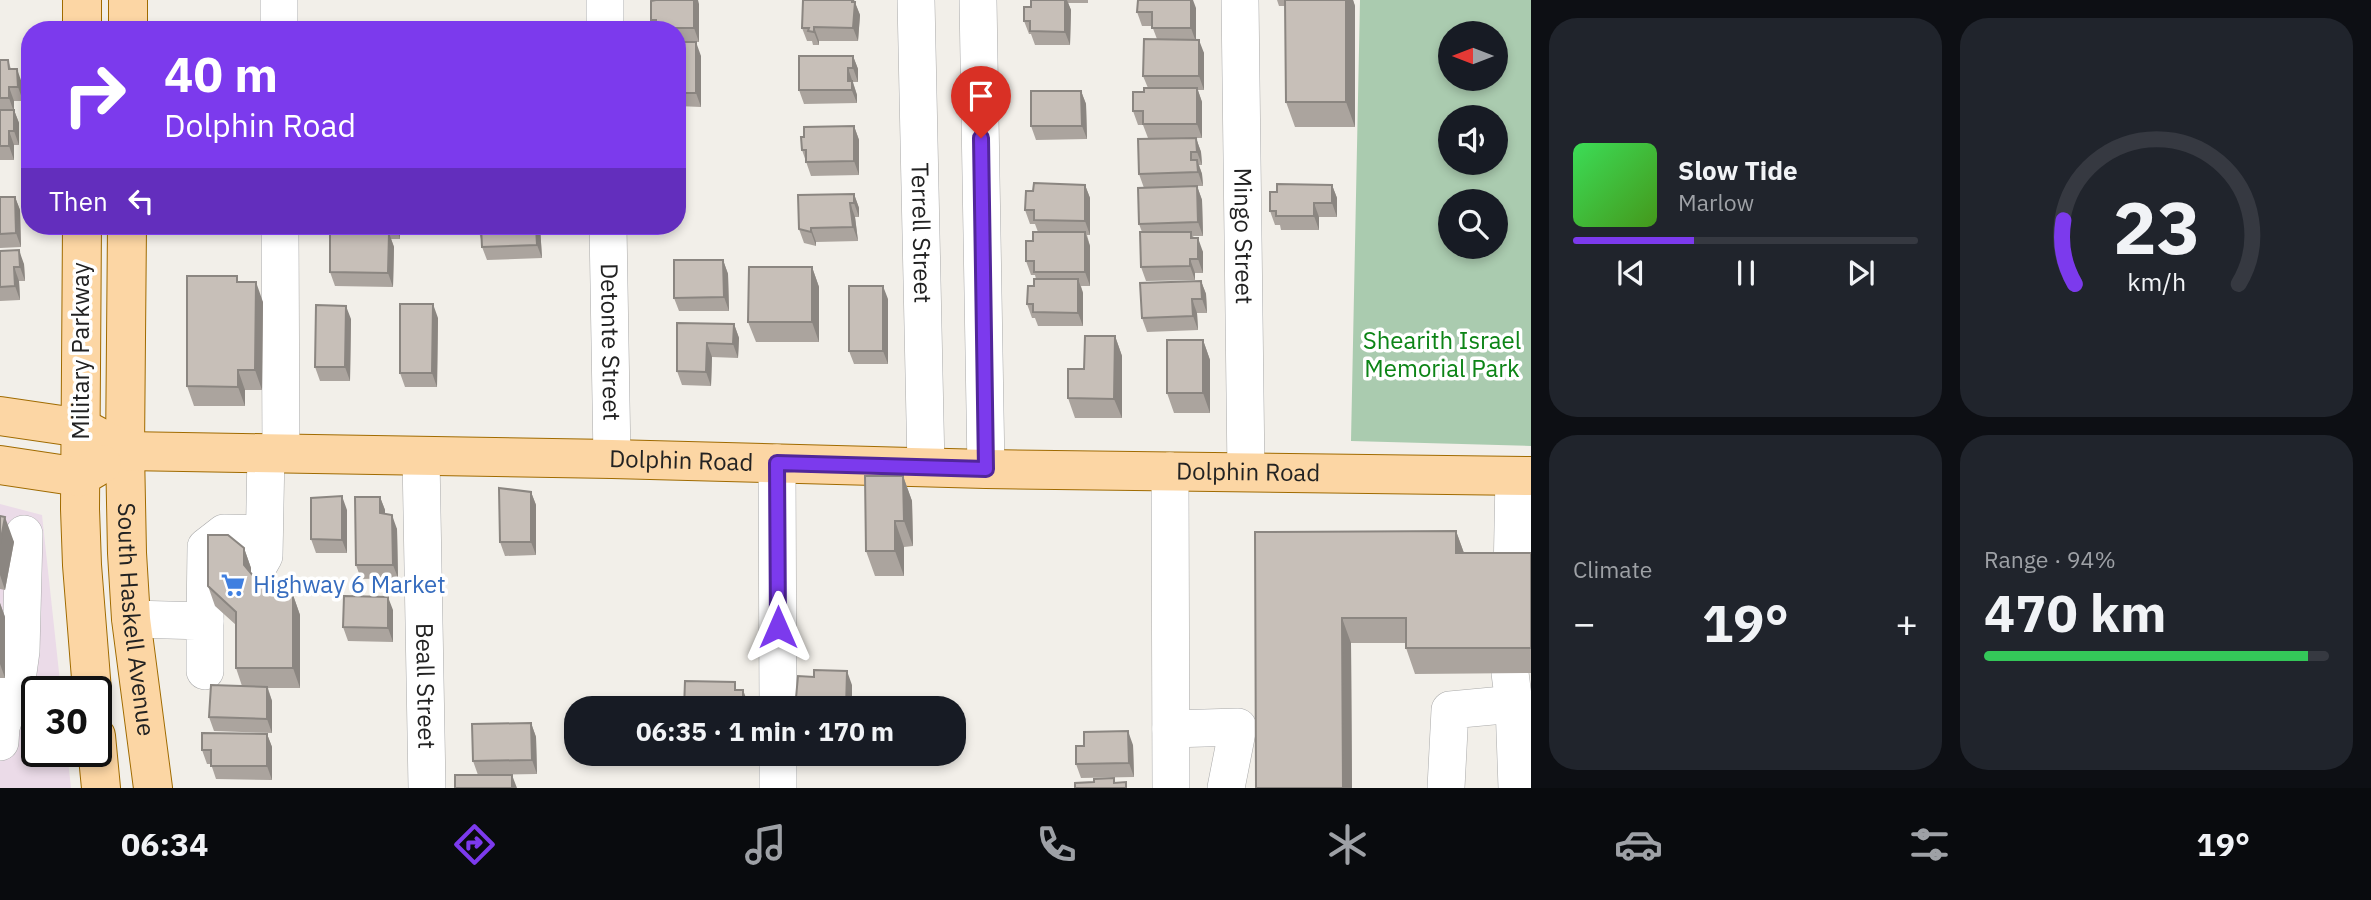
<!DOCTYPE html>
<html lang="en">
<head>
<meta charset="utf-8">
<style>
  :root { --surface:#171b24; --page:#20242c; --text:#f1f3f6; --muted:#9ea1a6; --line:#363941; --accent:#7c3aed }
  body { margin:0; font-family:"IBM Plex Sans",sans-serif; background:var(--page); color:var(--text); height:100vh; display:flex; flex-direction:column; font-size:26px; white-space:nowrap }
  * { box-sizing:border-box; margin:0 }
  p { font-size:23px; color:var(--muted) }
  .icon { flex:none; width:38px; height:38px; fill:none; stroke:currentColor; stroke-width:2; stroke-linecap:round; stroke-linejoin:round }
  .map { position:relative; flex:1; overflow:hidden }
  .drawer { display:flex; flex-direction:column; gap:18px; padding:18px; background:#0d0f14; width:840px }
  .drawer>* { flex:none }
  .hud { position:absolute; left:21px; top:21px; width:665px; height:214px; border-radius:28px; box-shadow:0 4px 10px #0003; background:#7c3aed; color:#fff; overflow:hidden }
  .needle { width:46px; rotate:270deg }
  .buttons { position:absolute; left:1438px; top:21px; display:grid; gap:14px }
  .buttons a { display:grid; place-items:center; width:70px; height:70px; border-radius:50%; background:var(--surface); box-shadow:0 4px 10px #0003; font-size:35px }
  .speed { position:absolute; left:21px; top:676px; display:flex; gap:14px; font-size:35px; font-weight:700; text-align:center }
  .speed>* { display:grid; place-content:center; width:91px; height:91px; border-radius:50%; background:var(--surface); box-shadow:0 4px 10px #0003; line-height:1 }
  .speed .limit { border:4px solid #111; border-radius:10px; background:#fff; color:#111 }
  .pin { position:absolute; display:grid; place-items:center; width:60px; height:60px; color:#fff; margin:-72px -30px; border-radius:50% 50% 50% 0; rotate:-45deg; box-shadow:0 0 7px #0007 }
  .pin .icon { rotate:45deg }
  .me { position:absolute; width:77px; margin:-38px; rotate:0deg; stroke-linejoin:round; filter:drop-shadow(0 0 5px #0008) }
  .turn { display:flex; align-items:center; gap:24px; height:147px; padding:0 28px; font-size:32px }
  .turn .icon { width:91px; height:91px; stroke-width:2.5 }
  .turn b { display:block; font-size:49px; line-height:60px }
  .then { display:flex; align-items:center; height:66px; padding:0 28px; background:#0003; gap:14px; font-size:26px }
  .big { font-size:52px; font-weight:800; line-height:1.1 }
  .drawer .tile { flex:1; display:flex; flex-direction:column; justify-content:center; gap:10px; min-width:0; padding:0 24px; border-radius:28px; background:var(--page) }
  .drawer .dial { align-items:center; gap:0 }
  .dial svg { height:182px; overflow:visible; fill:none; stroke:var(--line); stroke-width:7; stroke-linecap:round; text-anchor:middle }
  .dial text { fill:var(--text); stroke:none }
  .song { display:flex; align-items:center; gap:21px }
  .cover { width:84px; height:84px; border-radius:10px; background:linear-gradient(135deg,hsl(130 70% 55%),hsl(100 70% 35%)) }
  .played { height:7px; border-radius:4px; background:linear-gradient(90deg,var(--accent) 35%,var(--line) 35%) }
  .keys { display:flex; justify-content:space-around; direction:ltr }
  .heat { display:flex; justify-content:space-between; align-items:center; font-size:38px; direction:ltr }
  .charge { height:10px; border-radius:5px; background:linear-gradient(90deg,#34c759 94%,var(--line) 0) }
  .drawer .tiles { flex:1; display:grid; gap:18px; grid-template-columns:repeat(2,1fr) }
  .trip { position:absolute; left:564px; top:696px; width:402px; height:70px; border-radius:28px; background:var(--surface); box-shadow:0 4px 10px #0003; font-weight:800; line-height:70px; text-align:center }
  .menu { display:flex; height:112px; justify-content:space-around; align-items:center; background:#090b0e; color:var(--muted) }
  .menu .icon { width:49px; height:49px }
  .menu .selected { color:var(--accent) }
  .menu b { font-size:32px; color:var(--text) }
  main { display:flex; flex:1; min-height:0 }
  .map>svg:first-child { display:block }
</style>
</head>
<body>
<main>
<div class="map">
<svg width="1531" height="788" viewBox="0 0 1531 788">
  <rect width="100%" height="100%" fill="#f2efe9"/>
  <path fill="#ebdbe8" d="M0,504L42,515L61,691H37V751H67L71,788H0Z"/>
  <path fill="#aacbaf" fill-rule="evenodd" d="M1360,0H1531V446L1351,441ZM1451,33H1496V79H1451ZM1451,117H1496V163H1451ZM1451,201H1496V247H1451Z"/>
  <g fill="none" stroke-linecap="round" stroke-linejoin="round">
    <g stroke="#a9a9a9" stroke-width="38">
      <g id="minor">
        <path d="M279,0V30"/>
        <path d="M605,0V30"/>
        <path id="s1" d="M916,0L926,467"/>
        <path d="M978,0L986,469"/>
        <path id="s2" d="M1240,0L1246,472"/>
        <path d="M280,226L281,454"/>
        <path id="s3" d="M608,226L612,459"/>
        <path id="s4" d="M421,457L427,788"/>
        <path d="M777,463L778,709"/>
        <path d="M1170,471L1171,788"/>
        <path d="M1512,578L1514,476"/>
        <path d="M251,579L264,556L266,453"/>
        <path d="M131,619L205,621V671"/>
        <path d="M205,621L206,547L224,533L264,534"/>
        <path d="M1510,673L1514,704L1517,788"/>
        <path d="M1171,729L1238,727L1226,788"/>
        <path d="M0,742L1,727L17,680L21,651L24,534"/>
        <path d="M778,754V788"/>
        <path d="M1446,788L1450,710L1514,704L1531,718"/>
      </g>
    </g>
    <g stroke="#a06b00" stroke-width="40">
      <g id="major">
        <path d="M82,30V0"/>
        <path d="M128,30V0"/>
        <path d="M82,226L80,509L82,565L92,691"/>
        <path id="s5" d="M127,226L125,451L127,553L131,619L153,788"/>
        <path id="s6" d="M0,416L82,428L125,451L612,459L986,469L1531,476"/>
        <path d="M0,465L80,477L102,464"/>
        <path d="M96,736L101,788"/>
      </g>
    </g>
    <use href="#minor" stroke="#fff" stroke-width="37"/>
    <use href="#major" stroke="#fcd6a4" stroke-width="38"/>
  </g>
  <path fill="#aba49e" d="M803,0H854L860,15L858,41H819V45H813L812,41H807L802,28Z
    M1031,0H1088V3H1068L1071,10L1070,45H1035L1031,34H1029L1024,21L1031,7Z
    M1277,0H1353L1355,6V127H1295L1286,102L1285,6H1279Z
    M656,1L699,4V42H677V30H655L651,20Z
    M1196,8V40L1204,53V90H1198L1202,102V138H1148L1143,125H1138L1133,111L1144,92L1148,88L1143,76L1157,39L1152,26H1142L1137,12Z
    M677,42L701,56V107L677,106Z
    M853,56L858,69V82H853L857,95V103L804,104L799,90Z
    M0,60H8L11,69L22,83L23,101H14V110L19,123V145H14V160H0Z
    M1081,91L1086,104L1087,139L1036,140L1031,126Z
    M854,126L859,140V175L811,176L802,150Z
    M1196,138L1201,152L1202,165H1199L1202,174L1203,186H1197L1202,200L1203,236H1193L1203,252V273H1195V280L1146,281L1141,267L1142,232L1139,224L1144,188L1139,174Z
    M1085,185L1090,198V235H1087L1090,246V286H1081L1083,293V326H1038L1035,318H1032L1027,304L1036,279L1035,275H1031L1026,261L1033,241L1038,232L1035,224H1030L1025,210L1033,191Z
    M1332,185L1337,198V217H1319V230H1281L1280,225H1275L1270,211L1277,192Z
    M854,194L859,208V217H855L858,241L816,242V246L804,243L799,229Z
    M0,197H15L20,210L21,247L0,248Z
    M339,226H400V239H391L394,247L393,287L335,286L330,272L341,232Z
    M477,226H540L542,258L487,260L482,247L481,239Z
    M0,251L24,264L25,281H19L20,300L0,301Z
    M723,260L728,274L729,311H679L674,298Z
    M812,267L819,287V342H756L748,322Z
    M1201,281L1206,294L1207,313H1197L1198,330L1147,332L1142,318Z
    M239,282L263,302L262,390H245V406H194L187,386Z
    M888,299V364H854L849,351Z
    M438,318L437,387H405L400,373Z
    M351,319L350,381H320L315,367Z
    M677,323L734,324L739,338L738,358L712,357L711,386L682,385L677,371Z
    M1115,336L1122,356V418H1075L1068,398L1084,369Z
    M1203,340L1210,360V413H1174L1167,393Z
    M903,476L912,501L913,546L904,547V576H875L866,551Z
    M531,492L536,505V555L505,556L500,542Z
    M380,497L385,510V514L397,529L398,578L361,579L356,565Z
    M347,510V553H316L311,539Z
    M0,516L14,542L5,590L0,589Z
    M1456,531L1464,553H1531V673L1415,674L1406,648V643H1351L1352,788H1256L1255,532Z
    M244,548L251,568V574L269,595H293L300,615V688H268L272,701V733L214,731L209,717L242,686L236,668V625L215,606L208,586Z
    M0,603L5,617V678H0Z
    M393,610V642L348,641L343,627Z
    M531,723L536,737L537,774L478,775L473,761Z
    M267,734L272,747V780L216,779L211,764H207L202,750Z
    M1133,745L1134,777L1081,778L1076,764Z"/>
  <path fill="#8b8681" d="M694,0H698L699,4V42L694,28Z
    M852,0H854L860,15L858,41L853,28Z
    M1065,0H1067L1071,10L1070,45L1065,32Z
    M1191,0H1193L1196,8V42L1191,28Z
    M1346,0H1353L1355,6V127L1346,102Z
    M814,27L819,41V45L814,32Z
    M1199,40L1204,53V90L1199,76Z
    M696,42L701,56V107L696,93Z
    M853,56L858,69V82L853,68Z
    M848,68L857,95V103L848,81Z
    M17,69L22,83L23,101L18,87Z
    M9,87L14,101V112L9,98Z
    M1197,88L1202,102V138L1197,124Z
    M1081,91L1086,104L1087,139L1082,126Z
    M14,110L19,123V145L14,131Z
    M854,126L859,140V175L854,161Z
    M9,131L14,145V160L9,146Z
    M1196,138L1201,152L1202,165L1197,152Z
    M1197,160L1202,174L1203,186L1198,172Z
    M1085,185L1090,198V235L1085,221Z
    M1332,185L1337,198V217L1332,203Z
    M1197,186L1202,200L1203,236L1198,222Z
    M854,194L859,208V217L854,203Z
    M15,197L20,210L21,247L16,233Z
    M850,203L855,217L858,241L853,227Z
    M1314,203L1319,217V230L1314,216Z
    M396,226H400V239Z
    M536,226H540L542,258L537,245Z
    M811,228L816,242V246L811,232Z
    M1085,232L1090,246V286L1085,272Z
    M389,233L394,247L393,287L388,273Z
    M1198,238L1203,252V273L1198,259Z
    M19,250L24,264L25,281L20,267Z
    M1190,259L1195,273V280L1190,266Z
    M723,260L728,274L729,311L724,297Z
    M14,267L19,281L20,300L15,286Z
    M812,267L819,287V342L812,322Z
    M1078,279L1083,293V326L1078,313Z
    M1201,281L1206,294L1207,313L1202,299Z
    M256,282L263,302L262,390L255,370Z
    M883,286L888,299V364L883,351Z
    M1192,299L1197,313L1198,330L1193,316Z
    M433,304L438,318L437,387L432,373Z
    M346,306L351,319L350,381L345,367Z
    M734,324L739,338L738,358L733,344Z
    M1115,336L1122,356V418L1114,399Z
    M1203,340L1210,360V413L1203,393Z
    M707,343L712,357L711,386L706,372Z
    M238,370L245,390V406L238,387Z
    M903,476L912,501L913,546L904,521Z
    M531,492L536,505V555L531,542Z
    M342,496L347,510V553L342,540Z
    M380,497L385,510V527L380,513Z
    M392,515L397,529L398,578L393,565Z
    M5,517L14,542L5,590L0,575V544Z
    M895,521L904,547V576L895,551Z
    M1456,531L1465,556L1456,553Z
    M244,548L251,568V585L244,565Z
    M293,595L300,615V688L293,668Z
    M388,597L393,610V642L388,628Z
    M0,603L5,617V678L0,664Z
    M1342,618L1351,643L1352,788H1343Z
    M847,671L852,685V709H846Z
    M267,687L272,701V733L267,719Z
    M743,690L748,703V709H743Z
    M531,723L536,737L537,774L532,760Z
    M1128,731L1133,745L1134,777L1129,763Z
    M267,734L272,747V780L267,766Z
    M512,775L517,788H512Z"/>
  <path fill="#c7bfb8" stroke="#8b8681" stroke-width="2" d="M656,0H694V28H656V20H651V1Z
    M803,0H852V2H855L853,28L814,27V32L808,31L809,28H802Z
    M1031,0H1065V32L1030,31V21H1024V7H1031Z
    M1138,0H1191V28H1152V12H1137Z
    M1285,0H1346V102H1286Z
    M1144,39L1199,40V76H1143Z
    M677,42H696V93H677Z
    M799,56H853V68H848V81H852V90H799Z
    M0,60H8L9,69H17L18,87H9V98H0Z
    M1144,88H1197V124H1143V111H1133V92H1144Z
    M1031,91H1081L1082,126H1031Z
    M0,110H14V131H9V146H0Z
    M854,126V161L806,162V150H802L801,137H804V127Z
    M1196,138L1197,152H1191V160H1197L1198,172L1139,174L1138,139Z
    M1034,183L1085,185V221L1034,220V210H1025L1026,191H1033Z
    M1277,184L1332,185V203H1314V216H1276V211H1270V192H1277Z
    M1197,186L1198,222L1139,224L1138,188Z
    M854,194V203H850L853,227L811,228V232L799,229L798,195Z
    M0,197H15L16,233L0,234Z
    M477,226H536L537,245L482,247L481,227H477Z
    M330,232L389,233L388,273L330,272Z
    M1033,232H1085V272H1034V261H1026V241H1033Z
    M1140,232H1191V238H1198V259H1190V266L1141,267Z
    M19,250L20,267H14L15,286L0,287V251Z
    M674,260H723L724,297L674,298Z
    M749,267H812V322H748Z
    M187,276H237V282H256L255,370H238V387L187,386Z
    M1034,279H1078V313L1033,312V304H1027L1028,286H1034Z
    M1201,281L1202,299H1192L1193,316L1142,318L1140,283Z
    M849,286H883V351H849Z
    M400,304H433L432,373H400Z
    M316,305L346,306L345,367H315Z
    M677,323L734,324L733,344L707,343L706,372L677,371Z
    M1085,336H1115L1114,399L1068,398V369H1084Z
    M1167,340H1203V393H1167Z
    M865,476H903L904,521H895V551H866Z
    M499,488L531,492V542H500Z
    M342,496V540L311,539V498Z
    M355,497H380V513L392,515L393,565H356Z
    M0,516L5,517L0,544Z
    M1456,531V553H1531V648H1406V618H1342L1343,788H1256L1255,532Z
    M208,535H228L244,548V565L269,595H293V668H236V612L208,586Z
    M344,596L388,597V628L343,627Z
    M814,670L847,671L846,709H795L798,676L814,677Z
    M685,681L735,682V690H743V709H684Z
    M211,685L267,687V719L209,717Z
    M531,723L532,760L473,761L472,724Z
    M1128,731L1129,763L1076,764V746H1084V732Z
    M202,733L267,734V766H211V750H202Z
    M455,775H512V788H455Z
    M1114,778V783L1126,782V788H1075V783L1094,782V779Z"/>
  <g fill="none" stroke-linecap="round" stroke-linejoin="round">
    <g stroke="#51269a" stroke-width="18">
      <path id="route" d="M778,627L777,463L986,469L981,138"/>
    </g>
    <use href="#route" stroke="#7c3aed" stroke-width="12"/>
  </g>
  <defs>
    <g id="supermarket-bare" transform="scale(1.89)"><path d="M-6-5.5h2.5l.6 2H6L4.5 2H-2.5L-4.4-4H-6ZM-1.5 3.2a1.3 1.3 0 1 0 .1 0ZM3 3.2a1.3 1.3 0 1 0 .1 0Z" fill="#3f7fe0" stroke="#fff" stroke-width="2.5" paint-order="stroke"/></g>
  </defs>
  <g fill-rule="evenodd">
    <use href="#supermarket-bare" x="233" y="585"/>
  </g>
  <g text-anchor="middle" stroke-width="7" stroke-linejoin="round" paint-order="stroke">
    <g font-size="24" fill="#222" stroke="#fff">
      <text dy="8" stroke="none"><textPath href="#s1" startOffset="233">Terrell Street</textPath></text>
      <text dy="8" stroke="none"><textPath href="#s2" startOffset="236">Mingo Street</textPath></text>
      <text dy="8" stroke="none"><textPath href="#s3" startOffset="116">Detonte Street</textPath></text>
      <text transform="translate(81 351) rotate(-90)" y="8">Military Parkway</text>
      <text dy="8" stroke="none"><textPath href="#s6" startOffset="688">Dolphin Road</textPath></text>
      <text dy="8" stroke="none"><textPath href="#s6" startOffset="1255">Dolphin Road</textPath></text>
      <text dy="8" stroke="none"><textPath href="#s5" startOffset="394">South Haskell Avenue</textPath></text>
      <text dy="8" stroke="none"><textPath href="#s4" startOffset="229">Beall Street</textPath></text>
    </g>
    <g font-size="24" fill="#0c8416" stroke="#fff">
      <text x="1442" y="349">Shearith Israel<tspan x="1442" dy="28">Memorial Park</tspan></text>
    </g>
    <g font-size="24" fill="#366cbe" stroke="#fff" text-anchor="start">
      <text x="253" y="593">Highway 6 Market</text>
    </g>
  </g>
</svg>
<div class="buttons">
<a><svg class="needle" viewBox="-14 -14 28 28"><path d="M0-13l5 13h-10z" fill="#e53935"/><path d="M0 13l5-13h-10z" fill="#9ea1a6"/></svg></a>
<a><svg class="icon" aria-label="sound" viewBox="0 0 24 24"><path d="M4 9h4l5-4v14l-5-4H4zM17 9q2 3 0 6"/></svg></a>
<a><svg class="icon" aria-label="search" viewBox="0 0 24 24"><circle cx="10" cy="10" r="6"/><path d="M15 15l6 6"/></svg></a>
</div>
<div class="speed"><div class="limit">30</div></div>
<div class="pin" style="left:981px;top:138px;background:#d93025"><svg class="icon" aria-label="arrive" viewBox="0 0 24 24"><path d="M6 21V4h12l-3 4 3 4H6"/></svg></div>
<svg class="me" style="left:778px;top:627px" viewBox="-20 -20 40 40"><path d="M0-17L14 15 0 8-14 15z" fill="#7c3aed" stroke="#fff" stroke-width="4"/></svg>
<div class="trip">06:35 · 1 min · 170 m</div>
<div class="hud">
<div class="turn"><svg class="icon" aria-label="right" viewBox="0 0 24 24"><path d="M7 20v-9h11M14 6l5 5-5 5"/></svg><div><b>40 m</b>Dolphin Road</div></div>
<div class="then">Then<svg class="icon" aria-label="left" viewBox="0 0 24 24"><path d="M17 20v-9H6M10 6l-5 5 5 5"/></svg></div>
</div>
</div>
<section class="drawer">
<div class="tiles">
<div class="tile">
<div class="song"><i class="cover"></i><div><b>Slow Tide</b><p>Marlow</p></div></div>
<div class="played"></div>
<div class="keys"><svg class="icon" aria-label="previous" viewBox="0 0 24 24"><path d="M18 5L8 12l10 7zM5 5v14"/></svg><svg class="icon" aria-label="pause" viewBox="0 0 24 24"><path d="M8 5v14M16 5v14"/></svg><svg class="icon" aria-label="next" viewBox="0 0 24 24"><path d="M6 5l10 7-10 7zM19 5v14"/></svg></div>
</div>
<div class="tile dial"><svg viewBox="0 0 100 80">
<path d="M14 69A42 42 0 1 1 86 69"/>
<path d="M14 69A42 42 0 0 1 9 41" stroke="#7c3aed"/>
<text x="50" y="56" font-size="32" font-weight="700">23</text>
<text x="50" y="72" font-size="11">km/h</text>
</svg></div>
<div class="tile"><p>Climate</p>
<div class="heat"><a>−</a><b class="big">19°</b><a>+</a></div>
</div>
<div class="tile"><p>Range · 94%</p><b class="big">470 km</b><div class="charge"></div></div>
</div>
</section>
</main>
<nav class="menu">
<b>06:34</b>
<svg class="icon selected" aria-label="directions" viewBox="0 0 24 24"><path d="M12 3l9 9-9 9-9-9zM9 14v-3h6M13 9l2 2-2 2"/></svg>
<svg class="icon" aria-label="music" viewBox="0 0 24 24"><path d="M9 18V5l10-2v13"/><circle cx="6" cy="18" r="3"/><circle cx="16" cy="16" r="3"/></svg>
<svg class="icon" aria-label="phone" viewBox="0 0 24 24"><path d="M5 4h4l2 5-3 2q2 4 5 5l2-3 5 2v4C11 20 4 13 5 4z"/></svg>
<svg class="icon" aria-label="climate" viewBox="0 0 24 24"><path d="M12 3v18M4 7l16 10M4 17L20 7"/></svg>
<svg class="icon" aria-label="car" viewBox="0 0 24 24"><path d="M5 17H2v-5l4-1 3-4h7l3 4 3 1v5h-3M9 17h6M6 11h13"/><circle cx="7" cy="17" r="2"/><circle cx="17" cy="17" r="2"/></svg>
<svg class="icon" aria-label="filters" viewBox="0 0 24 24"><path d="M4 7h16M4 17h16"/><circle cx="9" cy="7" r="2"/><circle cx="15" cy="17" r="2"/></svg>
<b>19°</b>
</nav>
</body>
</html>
